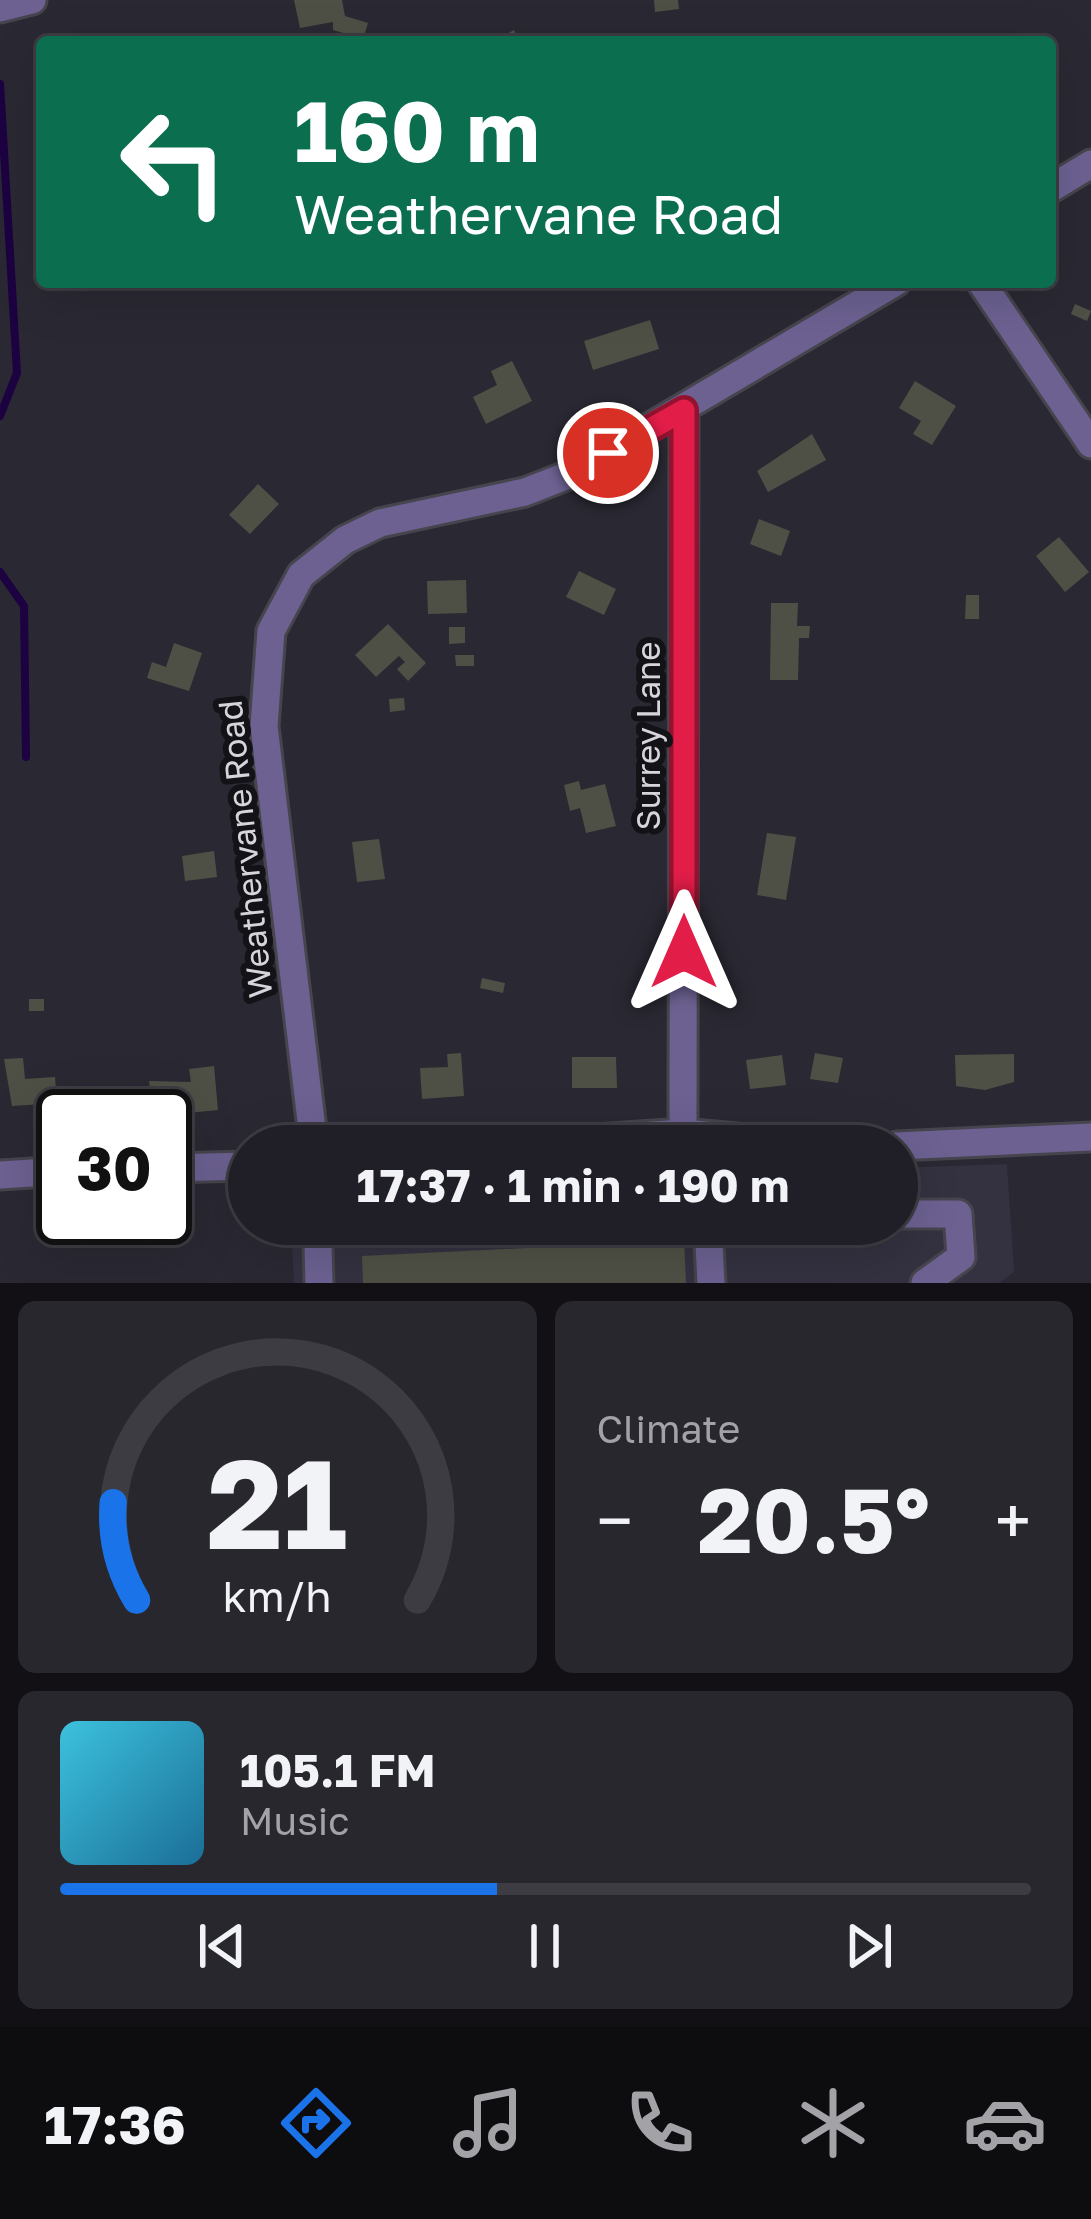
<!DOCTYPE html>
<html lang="en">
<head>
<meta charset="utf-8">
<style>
  :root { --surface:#201e26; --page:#28272e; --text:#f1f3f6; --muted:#a2a2a7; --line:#3d3c43; --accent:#1a73e8 }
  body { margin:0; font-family:"Golos Text",sans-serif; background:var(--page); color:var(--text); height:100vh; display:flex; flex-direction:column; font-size:45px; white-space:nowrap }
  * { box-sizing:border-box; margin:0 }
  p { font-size:39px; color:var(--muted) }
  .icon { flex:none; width:66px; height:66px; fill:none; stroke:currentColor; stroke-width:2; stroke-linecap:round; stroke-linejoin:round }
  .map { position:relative; height:1283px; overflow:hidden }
  .side { display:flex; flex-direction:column; gap:18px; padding:18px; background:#121015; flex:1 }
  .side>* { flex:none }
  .hud { position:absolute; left:36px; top:36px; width:1020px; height:252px; border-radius:12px; box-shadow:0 12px 48px #0002,0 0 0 3px var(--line); background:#0b6e4f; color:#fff; overflow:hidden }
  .speed { position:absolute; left:36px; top:1089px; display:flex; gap:24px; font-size:60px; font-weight:700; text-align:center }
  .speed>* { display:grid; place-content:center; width:156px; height:156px; border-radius:50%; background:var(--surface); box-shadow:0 12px 48px #0002,0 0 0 3px var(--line); line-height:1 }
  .speed .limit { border:6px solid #111; border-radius:18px; background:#fff; color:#111 }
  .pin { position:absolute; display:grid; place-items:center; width:102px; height:102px; color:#fff; margin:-51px; border:6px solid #fff; border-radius:50%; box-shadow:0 3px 12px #0007 }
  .me { position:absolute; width:132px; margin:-66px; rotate:0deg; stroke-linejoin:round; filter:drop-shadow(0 0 9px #0008) }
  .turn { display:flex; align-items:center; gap:42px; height:252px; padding:0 60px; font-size:54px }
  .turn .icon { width:156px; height:156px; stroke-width:2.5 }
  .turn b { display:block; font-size:84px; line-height:102px }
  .big { font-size:90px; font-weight:700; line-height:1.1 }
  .side .tile { flex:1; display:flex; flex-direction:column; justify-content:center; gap:18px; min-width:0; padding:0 42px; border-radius:18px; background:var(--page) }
  .side .dial { align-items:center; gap:0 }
  .dial svg { height:312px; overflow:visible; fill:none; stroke:var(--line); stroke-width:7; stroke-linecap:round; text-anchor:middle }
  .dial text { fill:var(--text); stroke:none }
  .song { display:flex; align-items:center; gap:36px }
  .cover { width:144px; height:144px; border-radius:18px; background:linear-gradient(135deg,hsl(190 70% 55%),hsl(200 70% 35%)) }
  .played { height:12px; border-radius:6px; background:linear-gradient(90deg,var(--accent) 45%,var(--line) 45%) }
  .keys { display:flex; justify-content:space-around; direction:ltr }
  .heat { display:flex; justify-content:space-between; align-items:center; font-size:66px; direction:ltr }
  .side .tiles { flex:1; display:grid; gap:18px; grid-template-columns:1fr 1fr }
  .tile:last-child { grid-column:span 2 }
  .trip { position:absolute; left:228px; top:1125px; width:690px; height:120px; border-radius:60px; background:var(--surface); box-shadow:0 12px 48px #0002,0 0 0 3px var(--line); font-weight:700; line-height:120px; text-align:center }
  .menu { display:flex; height:192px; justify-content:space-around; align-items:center; background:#0d0c0f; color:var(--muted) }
  .menu .icon { width:84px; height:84px }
  .menu .on { color:var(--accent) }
  .menu b { font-size:54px; color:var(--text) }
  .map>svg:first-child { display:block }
</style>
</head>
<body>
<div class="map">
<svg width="1091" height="1283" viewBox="0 0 1091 1283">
  <rect width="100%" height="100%" fill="#2a2832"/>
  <path fill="#343140" d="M1007,1164L1014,1272L999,1283H294L291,1224H897V1168Z"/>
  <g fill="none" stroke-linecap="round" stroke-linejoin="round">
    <path stroke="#1c0241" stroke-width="8" d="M0,84L17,373L0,416
      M0,572L24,606L26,757"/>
  </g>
  <path fill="#4f5045" d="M294,0H342L345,16L368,23L362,42H344L347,34L333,30V22L300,28Z
    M654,0H678L679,9L655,12Z
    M514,30L520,42H493Z
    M1075,304L1091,311L1087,321L1071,314Z
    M650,320L659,349L593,370L584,341Z
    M512,361L532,401L486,424L473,397L497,385L491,371Z
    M915,381L956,406L932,445L913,434L921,421L899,408Z
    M812,434L826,460L768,492L757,471Z
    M258,484L279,504L250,534L229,515Z
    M759,519L790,531L781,556L750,544Z
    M1059,537L1089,572L1065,592L1036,556Z
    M579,571L616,589L604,615L566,597Z
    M466,580L467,613L428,614L427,581Z
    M966,595H979V619H965Z
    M771,603H798L797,626H810L809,638H799L798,680H770Z
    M388,624L426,663L408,681L397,669L405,662L399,656L376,677L355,655Z
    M449,627H465V643L449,644Z
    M174,643L202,653L189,691L147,678L152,662L166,667Z
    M455,655H474V666H456Z
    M404,698L405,710L390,712L389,699Z
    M579,781L581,790L605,784L616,826L586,833L580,808L570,811L564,785Z
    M767,833L796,837L786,900L757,895Z
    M379,839L385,879L357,882L352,842Z
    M214,851L217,877L185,881L182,856Z
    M482,978L505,983L503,993L480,988Z
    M29,999H44V1011H29Z
    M461,1053L464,1096L422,1099L420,1068L448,1067L447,1054Z
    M815,1053L843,1058L838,1083L810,1079Z
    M1014,1054V1082L985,1090L956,1086L955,1055Z
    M782,1055L786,1085L750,1089L746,1060Z
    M572,1057H616L617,1088H572Z
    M23,1058L25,1079L55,1077L57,1103L12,1106L4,1059Z
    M214,1066L218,1110L168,1115L166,1106L152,1107L149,1081L191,1082L189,1069Z
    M624,1232V1243L684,1240L686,1283H363L362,1256L608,1244V1233Z"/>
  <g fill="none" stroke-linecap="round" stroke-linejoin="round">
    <g stroke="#46444d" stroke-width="33">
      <path id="minor" d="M0,8L32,0
        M1050,189L1091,164
        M981,282L1091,444
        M683,1133L684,410
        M314,1146L264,726L271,631L301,575L345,540L380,523L525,492L571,474L896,282
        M494,1146L683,1133L821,1146
        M897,1146L1091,1137
        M165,1168L249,1166
        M0,1175L63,1171
        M897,1214H958L961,1257L925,1283
        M708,1224L711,1283
        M319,1283L318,1246L328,1224"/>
    </g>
    <use href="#minor" stroke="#6c6191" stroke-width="27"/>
  </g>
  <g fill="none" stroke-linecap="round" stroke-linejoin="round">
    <g stroke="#92132f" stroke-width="30">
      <path id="route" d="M608,453L684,410V952"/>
    </g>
    <use href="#route" stroke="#e11d48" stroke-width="21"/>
  </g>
  <g text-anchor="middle" stroke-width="12" stroke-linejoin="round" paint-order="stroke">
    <g font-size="33" fill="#d7d5dc" stroke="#131216">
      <text transform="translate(648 736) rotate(-90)" y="12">Surrey Lane</text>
      <text transform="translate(245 849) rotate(-96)" y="12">Weathervane Road</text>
    </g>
  </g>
</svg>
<div class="speed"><div class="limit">30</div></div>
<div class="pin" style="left:608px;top:453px;background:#d93025"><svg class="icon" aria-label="arrive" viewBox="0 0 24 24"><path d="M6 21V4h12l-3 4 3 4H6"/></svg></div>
<svg class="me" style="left:684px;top:952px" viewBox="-20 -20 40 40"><path d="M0-17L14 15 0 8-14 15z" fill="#e11d48" stroke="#fff" stroke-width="4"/></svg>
<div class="trip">17:37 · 1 min · 190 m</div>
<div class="hud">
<div class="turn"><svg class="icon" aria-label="left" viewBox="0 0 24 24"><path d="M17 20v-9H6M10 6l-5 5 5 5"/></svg><div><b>160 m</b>Weathervane Road</div></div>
</div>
</div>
<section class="side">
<div class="tiles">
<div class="tile dial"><svg viewBox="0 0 100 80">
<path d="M14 69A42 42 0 1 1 86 69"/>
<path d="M14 69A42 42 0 0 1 8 44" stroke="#1a73e8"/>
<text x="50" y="56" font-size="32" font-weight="700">21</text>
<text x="50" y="72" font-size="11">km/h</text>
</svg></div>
<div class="tile"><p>Climate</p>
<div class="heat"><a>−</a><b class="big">20.5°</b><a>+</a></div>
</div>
<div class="tile">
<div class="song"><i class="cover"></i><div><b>105.1 FM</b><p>Music</p></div></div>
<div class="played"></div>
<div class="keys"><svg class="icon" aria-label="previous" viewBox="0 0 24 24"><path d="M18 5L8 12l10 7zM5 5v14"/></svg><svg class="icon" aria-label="pause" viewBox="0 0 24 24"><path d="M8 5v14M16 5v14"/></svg><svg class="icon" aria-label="next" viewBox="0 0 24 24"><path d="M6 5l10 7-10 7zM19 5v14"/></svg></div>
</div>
</div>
</section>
<nav class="menu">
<b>17:36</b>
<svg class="icon on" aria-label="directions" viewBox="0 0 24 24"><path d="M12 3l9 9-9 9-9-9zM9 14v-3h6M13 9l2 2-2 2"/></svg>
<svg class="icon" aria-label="music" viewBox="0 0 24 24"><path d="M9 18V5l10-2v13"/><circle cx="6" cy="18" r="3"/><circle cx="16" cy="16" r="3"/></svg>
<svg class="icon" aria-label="phone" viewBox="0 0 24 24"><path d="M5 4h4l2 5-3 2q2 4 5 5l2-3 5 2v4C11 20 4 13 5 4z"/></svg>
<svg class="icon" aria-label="climate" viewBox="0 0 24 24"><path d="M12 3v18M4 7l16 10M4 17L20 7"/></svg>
<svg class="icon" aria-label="car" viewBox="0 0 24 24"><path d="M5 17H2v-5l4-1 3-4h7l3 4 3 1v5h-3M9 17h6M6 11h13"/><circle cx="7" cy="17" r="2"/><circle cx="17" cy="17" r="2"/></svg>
</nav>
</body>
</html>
